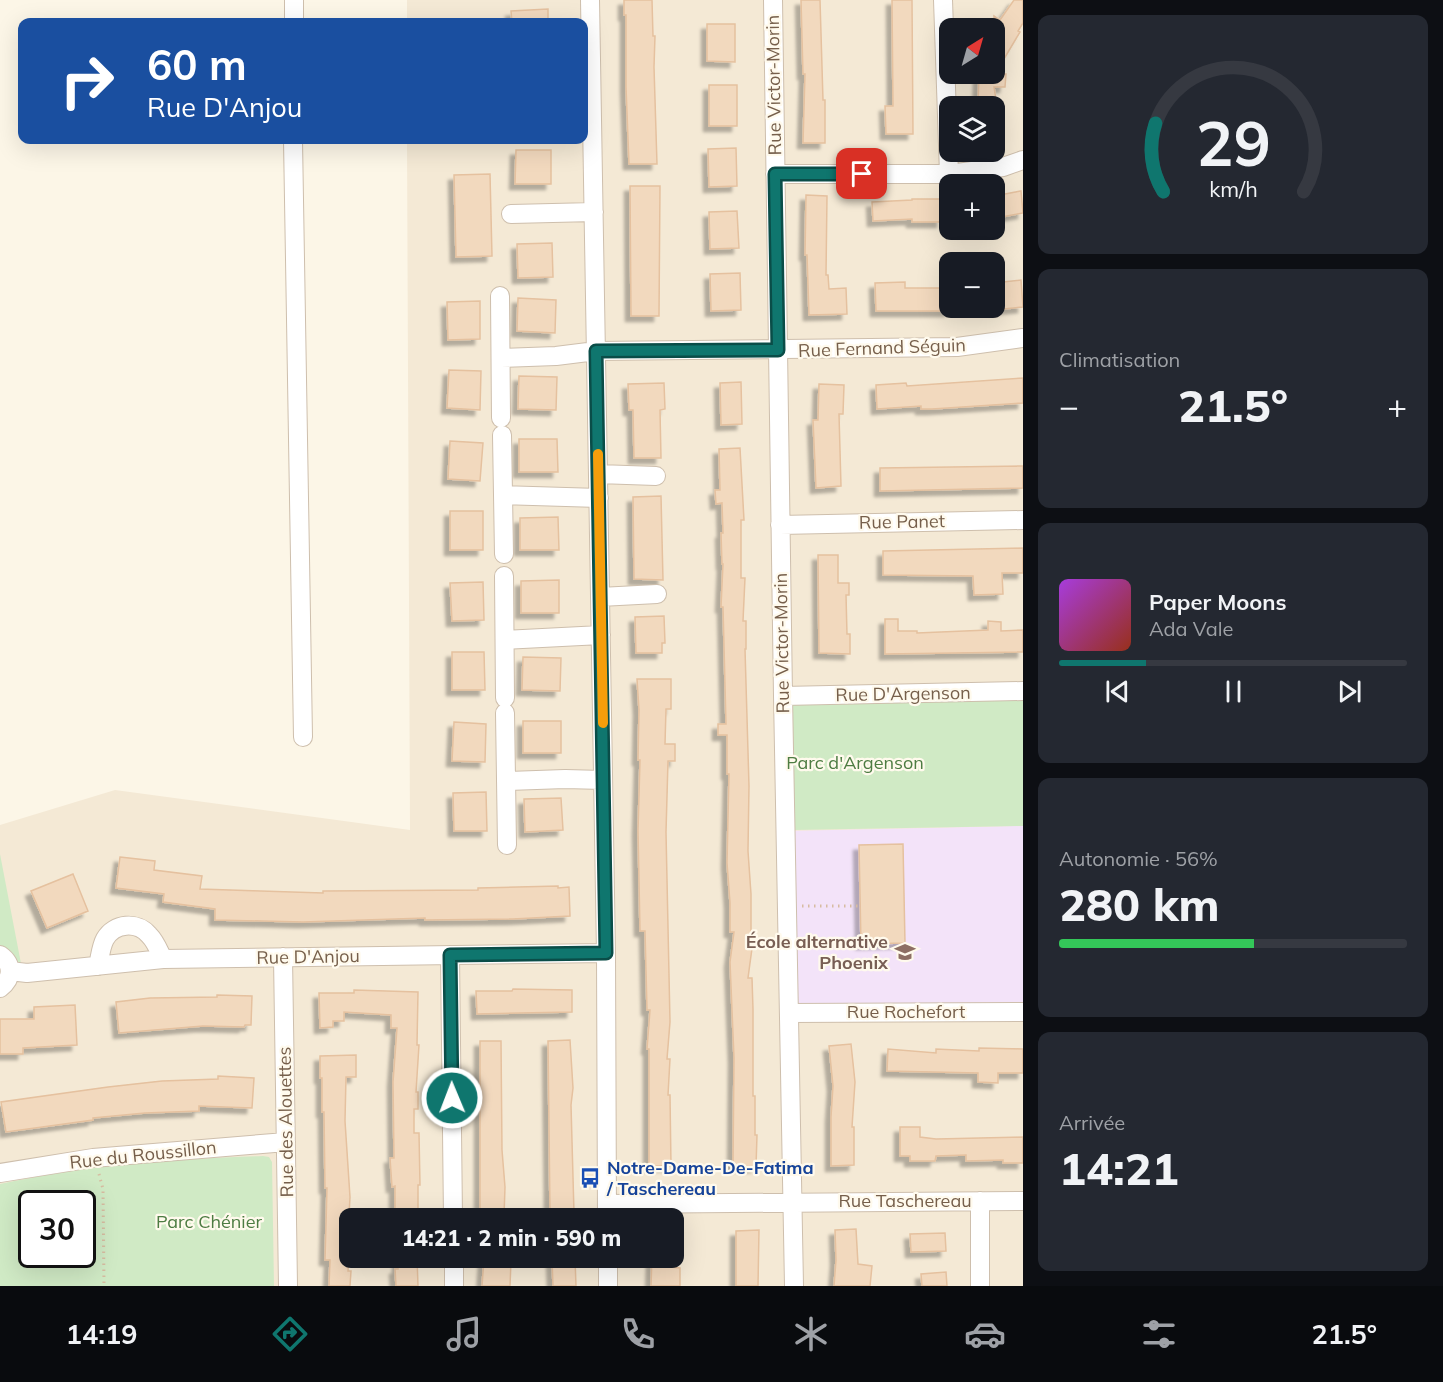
<!DOCTYPE html>
<html lang="fr">
<head>
<meta charset="utf-8">
<style>
  :root { --surface:#171b24; --page:#242831; --text:#f1f3f6; --muted:#9ea1a6; --line:#363941; --accent:#0f766e }
  body { margin:0; font-family:Mulish,sans-serif; background:var(--page); color:var(--text); height:100vh; display:flex; flex-direction:column; font-size:22px; white-space:nowrap }
  * { box-sizing:border-box; margin:0 }
  p { font-size:20px; color:var(--muted) }
  .icon { flex:none; width:33px; height:33px; fill:none; stroke:currentColor; stroke-width:2; stroke-linecap:round; stroke-linejoin:round }
  .map { position:relative; flex:1; overflow:hidden }
  .sheet { display:flex; flex-direction:column; gap:15px; padding:15px; background:#0d0f14; width:420px }
  .sheet>* { flex:none }
  .hud { position:absolute; left:18px; top:18px; width:570px; height:126px; border-radius:12px; box-shadow:0 6px 24px #0002; background:#1a4fa0; color:#fff; overflow:hidden }
  .needle { width:39px; rotate:37deg }
  .fabs { position:absolute; left:939px; top:18px; display:grid; gap:12px }
  .fabs a { display:grid; place-items:center; width:66px; height:66px; border-radius:12px; background:var(--surface); box-shadow:0 6px 24px #0002; font-size:30px }
  .speed { position:absolute; left:18px; top:1190px; display:flex; gap:12px; font-size:30px; font-weight:700; text-align:center }
  .speed>* { display:grid; place-content:center; width:78px; height:78px; border-radius:50%; background:var(--surface); box-shadow:0 6px 24px #0002; line-height:1 }
  .speed .limit { border:3px solid #111; border-radius:9px; background:#fff; color:#111 }
  .pin { position:absolute; display:grid; place-items:center; width:51px; height:51px; color:#fff; margin:-26px; border-radius:12px; box-shadow:0 3px 9px #0006 }
  .me { position:absolute; width:66px; margin:-33px; rotate:359deg; stroke-linejoin:round; filter:drop-shadow(0 0 4px #0008) }
  .turn { display:flex; align-items:center; gap:21px; height:126px; padding:0 30px; font-size:27px }
  .turn .icon { width:78px; height:78px; stroke-width:2.5 }
  .turn b { display:block; font-size:42px; line-height:51px }
  .big { font-size:45px; font-weight:800; line-height:1.1 }
  .sheet .card { flex:1; display:flex; flex-direction:column; justify-content:center; gap:9px; min-width:0; padding:0 21px; border-radius:12px; background:var(--page) }
  .sheet .dial { align-items:center; gap:0 }
  .dial svg { height:156px; overflow:visible; fill:none; stroke:var(--line); stroke-width:7; stroke-linecap:round; text-anchor:middle }
  .dial text { fill:var(--text); stroke:none }
  .song { display:flex; align-items:center; gap:18px }
  .cover { width:72px; height:72px; border-radius:9px; background:linear-gradient(135deg,hsl(280 70% 55%),hsl(10 70% 35%)) }
  .played { height:6px; border-radius:3px; background:linear-gradient(90deg,var(--accent) 25%,var(--line) 25%) }
  .keys { display:flex; justify-content:space-around; direction:ltr }
  .heat { display:flex; justify-content:space-between; align-items:center; font-size:33px; direction:ltr }
  .charge { height:9px; border-radius:4px; background:linear-gradient(90deg,#34c759 56%,var(--line) 0) }
  .trip { position:absolute; left:339px; top:1208px; width:345px; height:60px; border-radius:12px; background:var(--surface); box-shadow:0 6px 24px #0002; font-weight:800; line-height:60px; text-align:center }
  .dock { display:flex; height:96px; justify-content:space-around; align-items:center; background:#090b0e; color:var(--muted) }
  .dock .icon { width:42px; height:42px }
  .dock .on { color:var(--accent) }
  .dock b { font-size:27px; color:var(--text) }
  main { display:flex; flex:1; min-height:0 }
  .map>svg:first-child { display:block }
</style>
</head>
<body>
<main>
<div class="map">
<svg width="1023" height="1286" viewBox="0 0 1023 1286">
  <defs>
    <filter id="shadow"><feDropShadow dx="-5.5" dy="5.5" stdDeviation="1.5" flood-color="#0004"/></filter>
  </defs>
  <rect width="100%" height="100%" fill="#fcf6e7"/>
  <path fill="#f4e9d5" fill-rule="evenodd" d="M407,0H1023V1286H0V825L115,790L410,830L407,140H584V22H407ZM950,28H994V74H950ZM950,106H994V152H950ZM950,184H994V230H950ZM950,262H994V308H950ZM32,1203H82V1254H32ZM350,1218H674V1257H350Z"/>
  <path fill="#f3e3f9" d="M1023,826V1011L789,1013L785,831Z"/>
  <path fill="#d0eac5" fill-rule="evenodd" d="M785,698L1023,699V826L793,830Z
    M0,854L23,974L0,973Z
    M263,1156L269,1157L272,1162L274,1286H0V1184C86,1165 176,1159 263,1156ZM32,1203H82V1254H32Z"/>
  <path fill="#f2d9be" stroke="#e5c19f" stroke-width="1.5" filter="url(#shadow)" d="M624,0H652L653,36H655L654,67L657,164H629L626,87V15H624Z
    M801,0H820L823,100H825V143H803L805,74H803Z
    M892,0H912L913,134H886L885,106H893Z
    M1014,0H1023V23L1018,31L1020,32L995,74H1006L1005,87H994L997,106H978L979,74H994V16L1000,20Z
    M548,9V22H512L511,11Z
    M707,24H735V62L707,61Z
    M709,85H737V126H709Z
    M736,148L737,186L709,187L708,149Z
    M516,150H551V184H515Z
    M490,174L492,256L456,257L454,175Z
    M630,186H660L659,316H631Z
    M1021,191L1023,213L996,218L994,196Z
    M806,195L827,196L826,275H828L829,289L846,288L847,314L809,315L807,255H805Z
    M912,199H942V222H912V219L873,221L872,202L912,200Z
    M737,211L739,248L710,249L709,212Z
    M552,243L553,277L518,278L517,244Z
    M740,273L741,310L711,311L710,274Z
    M1021,280L1023,307L994,310V283Z
    M905,282V288H950V311H876L875,283Z
    M518,298L556,300L555,333L517,331Z
    M480,301V339L448,340L447,302Z
    M449,370L481,371L480,410L447,408Z
    M519,376L557,377L556,410L518,409Z
    M1023,378V403L932,409H921V406L877,409L876,385L906,383L907,386Z
    M741,382L742,424L721,425L720,383Z
    M664,383L665,409L660,410L661,458H634L633,410H629L628,384Z
    M819,384L844,385L843,414H839L841,486L816,488L813,420H818Z
    M519,439H557L558,472H519Z
    M450,441L483,443L480,481L448,479Z
    M740,448L744,520H741V578H745L743,621H746V649H745L749,786L748,851L751,894V941H753L748,978H752L753,1009V1096H755V1135H757L756,1167L733,1166L734,1058L730,962L734,932H730V903L727,863L729,774H727V735H718V724H726L723,607H721L723,564H722L721,533H723L722,503L716,504L715,490H720L719,449Z
    M1023,466V488L880,491V468Z
    M661,496L663,580L634,579L633,497Z
    M450,511H483V550H450Z
    M558,517L559,550H520V518Z
    M1023,548V573H1002L1003,594L974,595L973,576L883,575V551Z
    M818,555H838V583H849V595H846L847,634H850V654L819,653Z
    M559,580V613H521V581Z
    M483,582L484,620L452,621L450,583Z
    M664,616L665,643H662V653H636L635,617Z
    M885,619H898V631H917V633L988,630V621L1001,622V631L1023,630V652L885,654Z
    M452,652H484L485,690H452Z
    M523,657L561,658L560,691L522,690Z
    M637,679H671V709H666L665,744H675V761H668L666,832L670,1022L667,1059H670L668,1095H670L671,1166H649V1049H647L650,1010H647L645,931H640L638,831L640,760H638L639,710Z
    M523,721H561V753H523Z
    M454,722L486,724L485,762L452,761Z
    M486,792L487,831H454L453,793Z
    M561,798L563,830L525,832L524,799Z
    M903,844L905,943L861,944L859,845Z
    M120,857L155,861L154,870L202,876L200,889L323,893V891L478,890V888L558,886V888L569,887L570,916L513,919L425,920V918L303,922L215,920V909L163,902L164,894L116,888Z
    M73,874L88,911L47,928L31,891Z
    M513,989L572,990V1012L477,1014L476,991H512Z
    M354,990L418,992L417,1045H419L416,1092H418V1109H414V1133H419L420,1185H418V1218H395V1186L392,1187L390,1158H394L393,1082L397,1028H391V1015L344,1012V1021H333V1027L320,1028L319,993H354Z
    M217,995L252,996L251,1025H245L244,1027L203,1026L119,1033L116,1002L150,998L217,997Z
    M75,1005L77,1045L23,1048V1054H0V1019H34V1007Z
    M570,1040L573,1088L571,1105L574,1213H550L548,1041Z
    M480,1041H501L502,1150L505,1187L504,1216L480,1215Z
    M851,1044L855,1082L852,1127H854V1165L831,1166V1117L833,1086L829,1046Z
    M979,1048L1023,1049V1073H998V1083L978,1082V1073L887,1071L888,1049L936,1053V1049L979,1051Z
    M356,1055V1077H346L345,1121L350,1197L348,1234H350L348,1271H351L350,1286H329L330,1260H325L327,1188H325L324,1112H322V1078H320V1056Z
    M218,1076L254,1078L252,1108L199,1106V1111L145,1113L93,1118V1120L6,1132L1,1102L108,1087L162,1081L218,1079Z
    M900,1127H920V1137L936,1139L1023,1137V1163H1003V1160L966,1161V1155L936,1156L935,1161H910V1156H900Z
    M856,1229L858,1264L872,1266L870,1286H834L836,1260L835,1230Z
    M759,1230L758,1286H736V1231Z
    M945,1233L946,1251L911,1252L910,1234Z
    M398,1257H417L418,1286H396L395,1269H398Z
    M652,1257H671V1267L680,1268V1286H651Z
    M575,1258L576,1286H553L552,1259Z
    M484,1259L511,1261L510,1286H482Z
    M946,1272L947,1286H922L921,1274Z"/>
  <g fill="none" stroke-linecap="round" stroke-linejoin="round">
    <g stroke="#cebfad" stroke-width="20">
      <path id="minor" d="M590,0L606,953L607,1218
        M773,0L783,696L794,1286
        M943,0L949,174
        M294,22V0
        M293,140L303,737
        M775,174H949L1003,167L1023,160
        M511,214L594,212
        M500,296L501,418
        M501,358L556,356L596,351L957,347L1023,338
        M502,435L504,554
        M598,474L656,476
        M503,495L599,498
        M780,525L1023,520
        M504,576L505,698
        M600,597L657,594
        M505,640L601,635
        M783,696L1023,691
        M505,713L507,845
        M506,781L565,779L603,780
        M0,955C13,964 13,978 0,988
        M450,955L453,1218
        M283,957L288,1286
        M98,966C100,957 101,946 105,939C114,923 137,921 149,935C156,942 159,951 163,959
        M10,971L27,973L163,959L606,953
        M789,1013L1023,1012
        M0,1173L93,1158L286,1142
        M607,1204L1023,1201
        M454,1257V1286
        M608,1257V1286
        M980,1286V1201"/>
    </g>
    <path stroke="#d7bca1" stroke-width="3" stroke-dasharray="1.5 4.5" stroke-linecap="butt" d="M802,906H860
      M99,1174L103,1189L104,1286"/>
    <use href="#minor" stroke="#fff" stroke-width="18"/>
  </g>
  <g fill="none" stroke-linecap="round" stroke-linejoin="round">
    <g stroke="#0a4d48" stroke-width="15">
      <path id="route" d="M452,1098L450,955L606,953L596,351L778,350L775,174H862"/>
    </g>
    <use href="#route" stroke="#0f766e" stroke-width="10"/>
    <path stroke="#f59e0b" stroke-width="10" d="M598,454L603,723"/>
  </g>
  <defs>
    <g id="school-bare" transform="scale(1.62)"><path d="M0-5L7-2L0 1L-7-2ZM-4 1L0 2.5L4 1V4Q0 6-4 4Z" fill="#8d6e63" stroke="#fffaed" stroke-width="2.5" paint-order="stroke"/></g>
    <g id="bus-bare" transform="scale(1.62)"><path d="M-5-6H5V4H4V6H2V4H-2V6H-4V4H-5ZM-3.5-4V0h7V-4ZM-3.5 1.2v1.5H-2V1.2ZM2 1.2v1.5H3.5V1.2Z" fill="#1a4fb4" stroke="#fffaed" stroke-width="2.5" paint-order="stroke"/></g>
  </defs>
  <g fill-rule="evenodd">
    <use href="#school-bare" x="905" y="952"/>
    <use href="#bus-bare" x="590" y="1178"/>
  </g>
  <g text-anchor="middle" stroke-width="4.5" stroke-linejoin="round" paint-order="stroke">
    <g font-size="18" fill="#765f4b" stroke="#fffaed">
      <text transform="translate(774 85) rotate(-91)" y="6">Rue Victor-Morin</text>
      <text transform="translate(882 348) rotate(-2)" y="6">Rue Fernand Séguin</text>
      <text transform="translate(902 522) rotate(-1)" y="6">Rue Panet</text>
      <text transform="translate(782 643) rotate(-91)" y="6">Rue Victor-Morin</text>
      <text transform="translate(903 694) rotate(-1)" y="6">Rue D'Argenson</text>
      <text transform="translate(308 957) rotate(-1)" y="6">Rue D'Anjou</text>
      <text x="906" y="1018">Rue Rochefort</text>
      <text transform="translate(286 1122) rotate(-91)" y="6">Rue des Alouettes</text>
      <text transform="translate(143 1155) rotate(-6)" y="6">Rue du Roussillon</text>
      <text x="905" y="1207">Rue Taschereau</text>
    </g>
    <g font-size="18" fill="#4d7c42" stroke="#fffaed">
      <text x="855" y="769">Parc d'Argenson</text>
      <text x="209" y="1228">Parc Chénier</text>
    </g>
    <g font-size="18" font-weight="bold" fill="#785e54" stroke="#fffaed" text-anchor="end">
      <text x="888" y="948">École alternative<tspan x="888" dy="21">Phoenix</tspan></text>
    </g>
    <g font-size="18" font-weight="bold" fill="#164399" stroke="#fffaed" text-anchor="start">
      <text x="607" y="1174">Notre-Dame-De-Fatima<tspan x="607" dy="21">/ Taschereau</tspan></text>
    </g>
  </g>
</svg>
<div class="fabs">
<a><svg class="needle" viewBox="-14 -14 28 28"><path d="M0-13l5 13h-10z" fill="#e53935"/><path d="M0 13l5-13h-10z" fill="#9ea1a6"/></svg></a>
<a><svg class="icon" aria-label="layers" viewBox="0 0 24 24"><path d="M12 4l9 5-9 5-9-5zM3 14l9 5 9-5"/></svg></a>
<a>+</a>
<a>−</a>
</div>
<div class="speed"><div class="limit">30</div></div>
<div class="pin" style="left:862px;top:174px;background:#d93025"><svg class="icon" aria-label="arrive" viewBox="0 0 24 24"><path d="M6 21V4h12l-3 4 3 4H6"/></svg></div>
<svg class="me" style="left:452px;top:1098px" viewBox="-20 -20 40 40"><circle r="17" fill="#0f766e" stroke="#fff" stroke-width="3"/><path d="M0-11L8 9 0 5-8 9z" fill="#fff"/></svg>
<div class="trip">14:21 · 2 min · 590 m</div>
<div class="hud">
<div class="turn"><svg class="icon" aria-label="right" viewBox="0 0 24 24"><path d="M7 20v-9h11M14 6l5 5-5 5"/></svg><div><b>60 m</b>Rue D'Anjou</div></div>
</div>
</div>
<section class="sheet">
<div class="card dial"><svg viewBox="0 0 100 80">
<path d="M14 69A42 42 0 1 1 86 69"/>
<path d="M14 69A42 42 0 0 1 10 34" stroke="#0f766e"/>
<text x="50" y="56" font-size="32" font-weight="700">29</text>
<text x="50" y="72" font-size="11">km/h</text>
</svg></div>
<div class="card"><p>Climatisation</p>
<div class="heat"><a>−</a><b class="big">21.5°</b><a>+</a></div>
</div>
<div class="card">
<div class="song"><i class="cover"></i><div><b>Paper Moons</b><p>Ada Vale</p></div></div>
<div class="played"></div>
<div class="keys"><svg class="icon" aria-label="previous" viewBox="0 0 24 24"><path d="M18 5L8 12l10 7zM5 5v14"/></svg><svg class="icon" aria-label="pause" viewBox="0 0 24 24"><path d="M8 5v14M16 5v14"/></svg><svg class="icon" aria-label="next" viewBox="0 0 24 24"><path d="M6 5l10 7-10 7zM19 5v14"/></svg></div>
</div>
<div class="card"><p>Autonomie · 56%</p><b class="big">280 km</b><div class="charge"></div></div>
<div class="card"><p>Arrivée</p><b class="big">14:21</b></div>
</section>
</main>
<nav class="dock">
<b>14:19</b>
<svg class="icon on" aria-label="directions" viewBox="0 0 24 24"><path d="M12 3l9 9-9 9-9-9zM9 14v-3h6M13 9l2 2-2 2"/></svg>
<svg class="icon" aria-label="music" viewBox="0 0 24 24"><path d="M9 18V5l10-2v13"/><circle cx="6" cy="18" r="3"/><circle cx="16" cy="16" r="3"/></svg>
<svg class="icon" aria-label="phone" viewBox="0 0 24 24"><path d="M5 4h4l2 5-3 2q2 4 5 5l2-3 5 2v4C11 20 4 13 5 4z"/></svg>
<svg class="icon" aria-label="climate" viewBox="0 0 24 24"><path d="M12 3v18M4 7l16 10M4 17L20 7"/></svg>
<svg class="icon" aria-label="car" viewBox="0 0 24 24"><path d="M5 17H2v-5l4-1 3-4h7l3 4 3 1v5h-3M9 17h6M6 11h13"/><circle cx="7" cy="17" r="2"/><circle cx="17" cy="17" r="2"/></svg>
<svg class="icon" aria-label="filters" viewBox="0 0 24 24"><path d="M4 7h16M4 17h16"/><circle cx="9" cy="7" r="2"/><circle cx="15" cy="17" r="2"/></svg>
<b>21.5°</b>
</nav>
</body>
</html>
